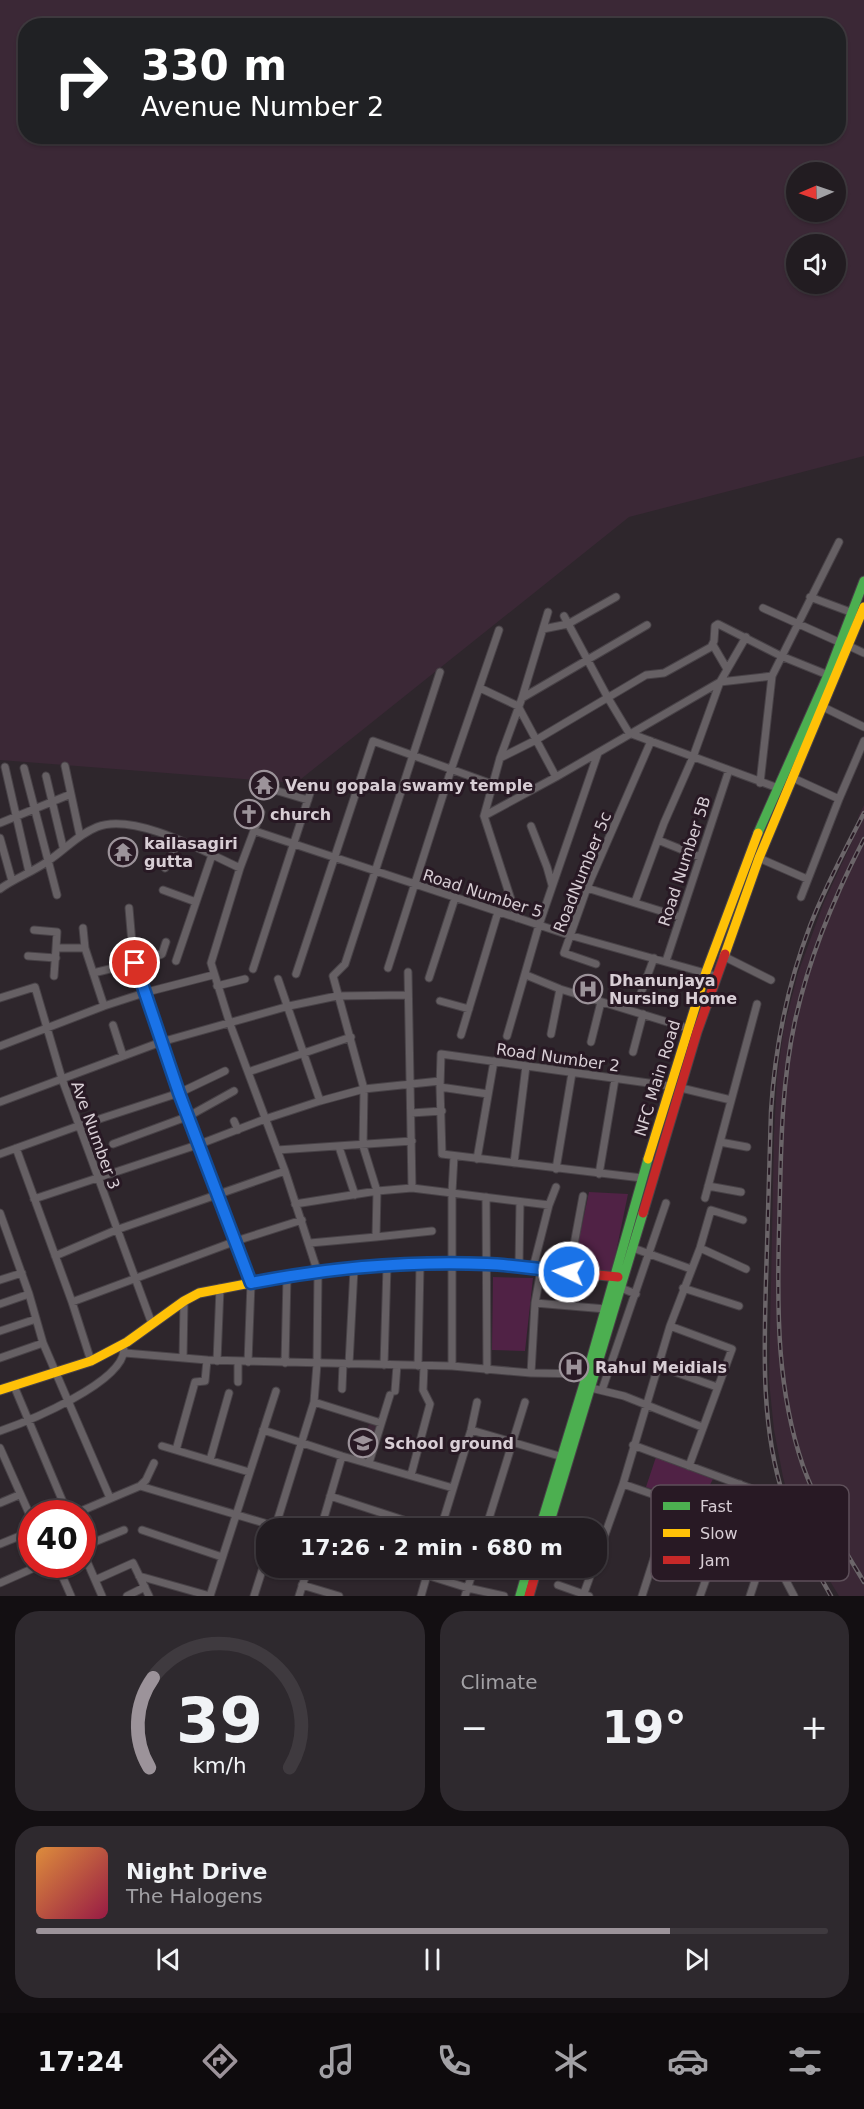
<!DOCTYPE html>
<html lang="en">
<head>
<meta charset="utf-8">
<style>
  :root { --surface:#221c21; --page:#2e292e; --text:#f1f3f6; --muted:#a2a1a5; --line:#3f3a3f; --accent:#9c939a }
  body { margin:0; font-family:"DejaVu Sans",sans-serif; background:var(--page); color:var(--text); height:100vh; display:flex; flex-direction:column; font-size:22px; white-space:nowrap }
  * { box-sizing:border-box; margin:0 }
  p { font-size:20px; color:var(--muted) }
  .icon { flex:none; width:33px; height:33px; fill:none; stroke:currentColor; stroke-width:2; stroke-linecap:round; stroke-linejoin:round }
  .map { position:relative; height:1596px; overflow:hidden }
  .panel { display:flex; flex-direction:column; gap:15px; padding:15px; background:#130f12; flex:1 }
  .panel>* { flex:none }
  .banner { position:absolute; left:18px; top:18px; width:828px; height:126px; border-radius:24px; box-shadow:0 2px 4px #0004,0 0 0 2px var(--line); background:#202124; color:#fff; overflow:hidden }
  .needle { width:39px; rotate:268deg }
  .tools { position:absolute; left:786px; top:162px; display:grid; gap:12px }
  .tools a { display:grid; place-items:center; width:60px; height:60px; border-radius:50%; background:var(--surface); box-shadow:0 2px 4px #0004,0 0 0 2px var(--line); font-size:30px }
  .speed { position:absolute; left:18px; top:1500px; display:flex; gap:12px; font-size:30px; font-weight:700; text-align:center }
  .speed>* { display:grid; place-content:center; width:78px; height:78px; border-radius:50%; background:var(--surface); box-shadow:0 2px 4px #0004,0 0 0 2px var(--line); line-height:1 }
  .speed .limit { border:9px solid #d22; background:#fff; color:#111 }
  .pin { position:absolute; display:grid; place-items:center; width:51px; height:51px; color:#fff; margin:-26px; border:3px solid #fff; border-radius:50%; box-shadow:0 2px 6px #0007 }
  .me { position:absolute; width:66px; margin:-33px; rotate:274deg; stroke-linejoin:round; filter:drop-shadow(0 0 4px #0008) }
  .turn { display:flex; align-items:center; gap:21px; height:126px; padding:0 24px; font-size:27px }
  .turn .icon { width:78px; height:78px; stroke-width:2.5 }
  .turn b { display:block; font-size:42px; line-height:51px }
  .big { font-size:45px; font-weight:600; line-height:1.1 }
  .panel .tile { flex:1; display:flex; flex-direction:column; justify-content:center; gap:9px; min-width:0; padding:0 21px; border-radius:24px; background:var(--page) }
  .panel .dial { align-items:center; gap:0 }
  .dial svg { height:156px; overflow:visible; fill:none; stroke:var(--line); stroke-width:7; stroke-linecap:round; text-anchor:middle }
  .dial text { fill:var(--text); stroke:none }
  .song { display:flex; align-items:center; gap:18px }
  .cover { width:72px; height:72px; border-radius:9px; background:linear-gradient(135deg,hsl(30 70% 55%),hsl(340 70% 35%)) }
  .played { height:6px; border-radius:3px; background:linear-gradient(90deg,var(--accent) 80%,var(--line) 80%) }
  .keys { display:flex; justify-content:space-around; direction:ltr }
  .heat { display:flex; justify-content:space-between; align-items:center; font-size:33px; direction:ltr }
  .panel .tiles { flex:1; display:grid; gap:15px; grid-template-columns:1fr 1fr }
  .tile:last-child { grid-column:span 2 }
  .trip { position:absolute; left:256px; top:1518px; width:351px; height:60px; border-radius:24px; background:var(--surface); box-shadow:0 2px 4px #0004,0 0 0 2px var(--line); font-weight:600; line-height:60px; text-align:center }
  .dock { display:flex; height:96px; justify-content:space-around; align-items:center; background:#0e0b0d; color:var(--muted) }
  .dock .icon { width:42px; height:42px }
  .dock .selected { color:var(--accent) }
  .dock b { font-size:27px; color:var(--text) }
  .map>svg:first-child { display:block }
</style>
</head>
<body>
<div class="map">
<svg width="864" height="1596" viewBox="0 0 864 1596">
  <rect width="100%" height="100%" fill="#2e262c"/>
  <path fill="#3b2836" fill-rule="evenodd" d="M0,0H864V456L629,517L296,783L0,760ZM26,26H838V136H26ZM796,172H836V212H796ZM796,244H836V284H796Z
    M864,805V1596H839L796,1525L783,1477L774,1430L769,1381L774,1135L777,1077L784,1028L798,973L824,902L852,842L859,815Z
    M370,1420L381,1423L371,1456L349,1450L354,1434L365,1437Z"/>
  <path fill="#502245" d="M589,1192L628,1194L611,1276L572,1272Z
    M493,1277L533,1278L525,1351L492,1350Z
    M656,1457L713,1479L699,1506L646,1487Z"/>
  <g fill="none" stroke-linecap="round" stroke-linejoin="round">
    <g stroke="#484247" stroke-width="9">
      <path id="street" d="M810,597L853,613
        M763,608L841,643
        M564,616L608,698L629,733L778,788
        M543,629L568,624L616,597
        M713,645L727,669
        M849,646L864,653
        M480,688L518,706L556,777
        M522,698L647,625
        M823,707L864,727
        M500,758L536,740L646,675L664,673L711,647L714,641L715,626L718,624L781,656L828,675
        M65,766L80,836
        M5,767L29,872
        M24,768L57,895
        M46,776L63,847
        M793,778L839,799
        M760,783L772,676L839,542
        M271,789L308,800
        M261,812L240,868L211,963L230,1024L285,1171L318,1273L317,1364L314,1402L275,1528
        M484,816L556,777L720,682L772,676
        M0,823L71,794
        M531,826L547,867L552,885
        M255,831L569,935L716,976
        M0,838L12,881
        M658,840L700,857
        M759,858L807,879
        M165,868L179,841
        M587,888L680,917
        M0,889C15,878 33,872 48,861C65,850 77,835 97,827C134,812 205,852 240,868
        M163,890L196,902
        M801,897L839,799L864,741
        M635,902L664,823L693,757L720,682L746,637
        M129,908L133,955L147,992L161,1042L251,1283L248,1362
        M517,918L484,816L500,758L522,698L548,612
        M83,928L85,948L104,1006
        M34,930L57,932L56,948
        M132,949L160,955L162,954L166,942
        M28,956L56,958
        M723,956L771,980
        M176,961L212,855
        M666,961L729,770
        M596,964L564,953L587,888L651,741
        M388,968L451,770L499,630
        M253,969L312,787
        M408,972L412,1188
        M93,973L135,963
        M296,974L373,741L492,784
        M526,975L560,989L687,1028
        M54,976L56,948H85
        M429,978L455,898
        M278,979L320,1101
        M217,986L245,979
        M641,993L654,958
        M0,998L35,987L62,1079L152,1324
        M440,1001L469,1009
        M113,1025L123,1056
        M551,1034L560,989
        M461,1035L498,912
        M507,1036L539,925L598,753
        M591,1042L601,1002
        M0,1046L104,1006L147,992L213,975
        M633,1052L643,1014
        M248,1072L351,1037
        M440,1087L488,1094
        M681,1088L731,1100
        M0,1102L161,1042L289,1006L337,996L407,995
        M411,1113L442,1111
        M234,1121L238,1130
        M720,1142L747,1147
        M113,1144L189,1116L234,1091
        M339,1147L355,1195
        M16,1148L72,1302L91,1361
        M277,1150L412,1141
        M0,1154L78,1126L179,1093L225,1071
        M477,1159L494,1061
        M514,1163L526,1066
        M556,1169L572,1073
        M599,1174L615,1079
        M642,1178L442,1154L440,1087L441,1054L670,1086
        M708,1186L741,1192
        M486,1197L487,1370
        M705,1198L757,1004
        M34,1199L200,1144L265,1119L320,1101L364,1089L440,1081
        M295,1204L377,1191L412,1188L549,1205
        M0,1213L29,1294L43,1343L110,1498
        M376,1237L432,1231
        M310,1243L376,1237L377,1191L363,1146L364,1089L333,976L345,964L440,672
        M633,1248L691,1269
        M700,1248L746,1269
        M55,1256L116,1230L285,1171
        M519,1266L520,1202
        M533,1268L549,1205L556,1187
        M569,1272L583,1196
        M0,1280L22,1273
        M616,1286L636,1294
        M683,1288L739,1306
        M72,1302L236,1241L302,1220
        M535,1303L606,1309
        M0,1304L29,1294
        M670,1326L732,1349L689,1466
        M0,1331L36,1319
        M125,1353L207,1360L452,1366L531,1373L587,1374
        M0,1358L43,1343
        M183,1358L184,1301
        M217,1361L220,1288
        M285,1363L287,1276
        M349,1364L354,1269
        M384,1365L387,1266
        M418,1366L420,1265
        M452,1366V1192L454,1156
        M658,1366L717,1387
        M531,1373L535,1303L541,1270
        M238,1382V1362
        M14,1386L68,1514
        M591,1388L624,1396L702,1427
        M342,1389L343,1364
        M602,1390L666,1203
        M395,1391L397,1365
        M314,1402L381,1423
        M263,1430L342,1456L453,1488
        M471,1430L566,1458
        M0,1431C29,1421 122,1383 124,1350
        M633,1445L771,1496
        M162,1446L249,1472
        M0,1448L32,1520
        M176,1450L195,1382L205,1381L207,1360
        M210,1460L229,1393
        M369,1463L390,1395
        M411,1475L430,1404L423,1390L424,1366
        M623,1484L727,1520
        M140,1486L146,1480L154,1463
        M330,1496L428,1528
        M0,1503L19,1495
        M74,1514L140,1486L281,1528
        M321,1528L342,1456
        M441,1528L471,1430L477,1402
        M486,1528L525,1402
        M142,1530L222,1557
        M0,1544L32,1531
        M82,1547L124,1530
        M82,1550L102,1596
        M597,1557L623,1484L670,1326L700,1248L711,1210L743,1220
        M57,1564L71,1596
        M404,1568L468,1588L504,1596
        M139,1576L210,1596
        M784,1577L794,1596
        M95,1580L133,1563L149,1596
        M0,1583L43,1564
        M302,1585L339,1596
        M558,1585L589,1596
        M127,1596L145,1587
        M210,1596L276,1391
        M254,1596L267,1555
        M299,1596L308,1568
        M421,1596L429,1568
        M465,1596L474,1568
        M583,1596L593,1568
        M642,1596L672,1502
        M700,1596L740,1484
        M750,1596L776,1517"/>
    </g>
    <g stroke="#484247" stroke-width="11">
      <path id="fast" d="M758,833L828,675L864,581
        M540,1528L587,1374L648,1159
        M548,1528L643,1213
        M520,1596L528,1568"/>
    </g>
    <g stroke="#484247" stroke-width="11">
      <path id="slow" d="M725,954L759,858L864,607
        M648,1159L706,972L758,833
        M0,1390L91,1361L127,1342L184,1301L199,1293L287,1276L387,1266L434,1265"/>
    </g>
    <g stroke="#484247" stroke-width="11">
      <path id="jam" d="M643,1213L697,1032L725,954
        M434,1265L486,1264L618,1277
        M529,1596L537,1568"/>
    </g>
    <use href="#street" stroke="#666064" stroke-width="7"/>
    <use href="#fast" stroke="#4caf50" stroke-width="9"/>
    <use href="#slow" stroke="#ffc107" stroke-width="9"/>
    <use href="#jam" stroke="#c62828" stroke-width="9"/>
    <g stroke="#6b6569" stroke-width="4.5">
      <path id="rail" d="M864,839C834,897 809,957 795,1021C780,1090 781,1162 779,1233C777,1312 777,1390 803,1466C818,1508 841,1544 864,1582
        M831,1596C813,1565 795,1532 784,1498C761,1428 764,1353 766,1280C768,1224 769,1167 771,1111C775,1047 787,986 810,926C825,887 845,850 864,813"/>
    </g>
    <use href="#rail" stroke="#281924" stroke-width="2" stroke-dasharray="7" stroke-linecap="butt"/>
  </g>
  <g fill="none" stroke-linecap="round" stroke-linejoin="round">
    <g stroke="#114b97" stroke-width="15">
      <path id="route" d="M135,963L179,1093L251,1283C327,1268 409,1261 487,1264C515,1265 541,1270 569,1272"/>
    </g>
    <use href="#route" stroke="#1a73e8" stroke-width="10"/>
  </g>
  <defs>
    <g id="temple-ring" transform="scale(1.5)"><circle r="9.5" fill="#281924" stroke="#9c939a" stroke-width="1.5"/><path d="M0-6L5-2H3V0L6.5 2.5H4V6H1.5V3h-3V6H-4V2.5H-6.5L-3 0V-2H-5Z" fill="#9c939a"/></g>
    <g id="church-ring" transform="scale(1.5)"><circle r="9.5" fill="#281924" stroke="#9c939a" stroke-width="1.5"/><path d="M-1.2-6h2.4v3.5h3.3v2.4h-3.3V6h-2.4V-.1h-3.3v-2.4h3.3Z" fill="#9c939a"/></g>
    <g id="hospital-ring" transform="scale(1.5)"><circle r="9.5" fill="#281924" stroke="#9c939a" stroke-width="1.5"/><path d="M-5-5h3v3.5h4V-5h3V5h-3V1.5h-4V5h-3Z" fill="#9c939a"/></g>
    <g id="school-ring" transform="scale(1.5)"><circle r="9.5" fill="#281924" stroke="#9c939a" stroke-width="1.5"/><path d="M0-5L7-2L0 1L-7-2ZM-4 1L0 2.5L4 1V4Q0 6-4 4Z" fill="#9c939a"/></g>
  </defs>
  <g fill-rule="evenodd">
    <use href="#temple-ring" x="264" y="785"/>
    <use href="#church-ring" x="249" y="814"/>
    <use href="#temple-ring" x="123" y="852"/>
    <use href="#hospital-ring" x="588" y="989"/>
    <use href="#hospital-ring" x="574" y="1367"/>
    <use href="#school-ring" x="363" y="1443"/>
  </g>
  <g text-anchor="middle" stroke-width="6" stroke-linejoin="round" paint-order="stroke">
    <g font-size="16" font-weight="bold" fill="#d8ced5" stroke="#281924" text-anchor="start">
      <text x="285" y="791">Venu gopala swamy temple</text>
      <text x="270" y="820">church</text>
      <text x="144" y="849">kailasagiri<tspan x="144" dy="18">gutta</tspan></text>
      <text x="609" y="986">Dhanunjaya<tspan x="609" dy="18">Nursing Home</tspan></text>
      <text x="595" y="1373">Rahul Meidials</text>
      <text x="384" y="1449">School ground</text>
    </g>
    <g font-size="16" fill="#d8ced5" stroke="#281924">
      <text transform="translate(684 861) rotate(-72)" y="6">Road Number 5B</text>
      <text transform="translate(582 872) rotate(-68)" y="6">RoadNumber 5c</text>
      <text transform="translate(483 893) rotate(18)" y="6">Road Number 5</text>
      <text transform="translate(558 1057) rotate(8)" y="6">Road Number 2</text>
      <text transform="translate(657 1078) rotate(-73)" y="6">NFC Main Road</text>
      <text transform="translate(96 1135) rotate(70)" y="6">Ave Number 3</text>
    </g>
  </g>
  <rect x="651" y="1485" width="198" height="96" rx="9" fill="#281924" stroke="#5d4f59" stroke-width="1.5"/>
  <rect x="663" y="1502" width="27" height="8" fill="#4caf50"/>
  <rect x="663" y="1529" width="27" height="8" fill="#ffc107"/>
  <rect x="663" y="1556" width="27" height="8" fill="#c62828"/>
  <g font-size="16" fill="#d8ced5">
    <text x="700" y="1512">Fast</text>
    <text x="700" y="1539">Slow</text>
    <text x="700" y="1566">Jam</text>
  </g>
</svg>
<div class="tools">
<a><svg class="needle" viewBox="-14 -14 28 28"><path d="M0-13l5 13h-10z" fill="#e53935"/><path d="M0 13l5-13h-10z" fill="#a2a1a5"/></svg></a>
<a><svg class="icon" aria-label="sound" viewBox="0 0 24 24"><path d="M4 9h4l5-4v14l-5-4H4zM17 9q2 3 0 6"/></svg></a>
</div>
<div class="speed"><div class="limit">40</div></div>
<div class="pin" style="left:135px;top:963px;background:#d93025"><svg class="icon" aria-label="arrive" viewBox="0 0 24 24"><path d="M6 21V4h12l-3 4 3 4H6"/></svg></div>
<svg class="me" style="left:569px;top:1272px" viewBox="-20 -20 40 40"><circle r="17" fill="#1a73e8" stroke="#fff" stroke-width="3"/><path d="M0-11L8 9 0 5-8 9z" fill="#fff"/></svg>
<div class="trip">17:26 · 2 min · 680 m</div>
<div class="banner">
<div class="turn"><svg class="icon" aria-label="right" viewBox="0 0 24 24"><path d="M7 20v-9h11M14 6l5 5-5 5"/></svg><div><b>330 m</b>Avenue Number 2</div></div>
</div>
</div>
<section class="panel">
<div class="tiles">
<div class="tile dial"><svg viewBox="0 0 100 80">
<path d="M14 69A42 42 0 1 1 86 69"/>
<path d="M14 69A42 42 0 0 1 16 23" stroke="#9c939a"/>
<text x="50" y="56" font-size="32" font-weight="700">39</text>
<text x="50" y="72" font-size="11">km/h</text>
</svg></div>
<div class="tile"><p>Climate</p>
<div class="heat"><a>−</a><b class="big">19°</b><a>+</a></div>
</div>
<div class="tile">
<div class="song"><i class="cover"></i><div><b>Night Drive</b><p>The Halogens</p></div></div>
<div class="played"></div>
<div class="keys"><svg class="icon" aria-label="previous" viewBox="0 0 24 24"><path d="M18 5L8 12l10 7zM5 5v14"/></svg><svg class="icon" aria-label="pause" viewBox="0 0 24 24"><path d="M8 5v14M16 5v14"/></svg><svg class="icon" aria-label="next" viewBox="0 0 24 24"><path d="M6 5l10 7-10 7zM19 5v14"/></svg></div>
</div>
</div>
</section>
<nav class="dock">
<b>17:24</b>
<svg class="icon selected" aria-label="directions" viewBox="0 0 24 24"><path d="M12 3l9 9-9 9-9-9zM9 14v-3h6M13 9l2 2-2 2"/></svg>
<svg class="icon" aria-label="music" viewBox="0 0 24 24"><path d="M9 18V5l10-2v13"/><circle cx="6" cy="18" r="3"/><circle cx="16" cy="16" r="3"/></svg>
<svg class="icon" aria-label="phone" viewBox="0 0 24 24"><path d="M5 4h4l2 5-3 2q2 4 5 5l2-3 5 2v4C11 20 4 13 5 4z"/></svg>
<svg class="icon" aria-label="climate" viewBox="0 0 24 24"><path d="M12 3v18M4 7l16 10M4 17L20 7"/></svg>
<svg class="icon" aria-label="car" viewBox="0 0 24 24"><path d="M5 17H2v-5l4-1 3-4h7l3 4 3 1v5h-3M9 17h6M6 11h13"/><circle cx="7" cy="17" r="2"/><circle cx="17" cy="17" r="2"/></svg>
<svg class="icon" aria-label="filters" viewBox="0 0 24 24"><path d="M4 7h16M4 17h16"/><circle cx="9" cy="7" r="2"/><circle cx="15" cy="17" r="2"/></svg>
</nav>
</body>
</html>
